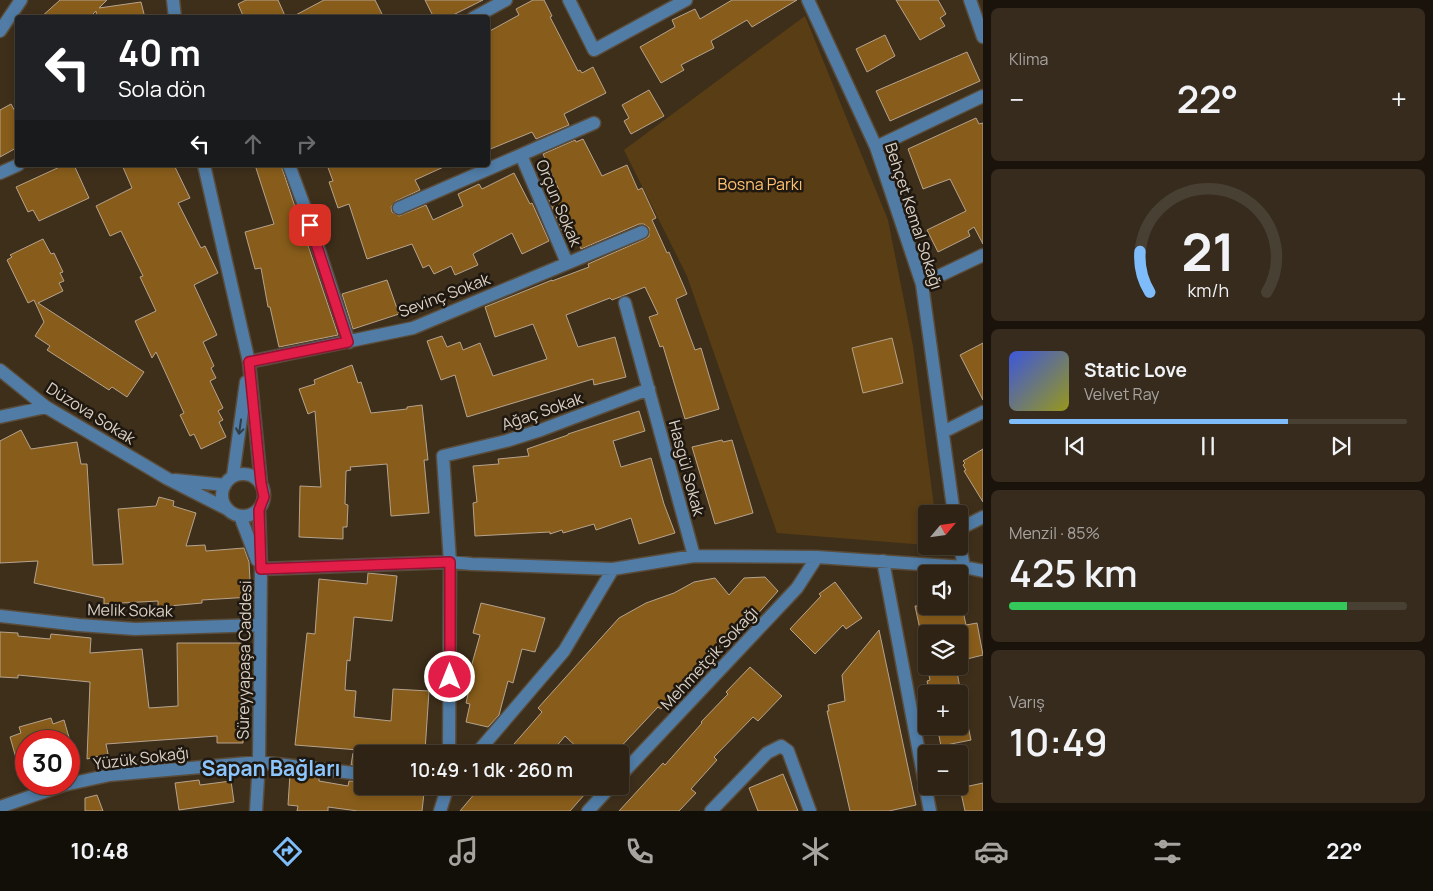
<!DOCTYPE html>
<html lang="tr">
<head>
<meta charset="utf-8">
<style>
  :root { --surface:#2e2314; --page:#362b1d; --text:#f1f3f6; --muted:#a7a4a0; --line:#494034; --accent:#7ebdf9 }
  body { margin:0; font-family:Manrope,sans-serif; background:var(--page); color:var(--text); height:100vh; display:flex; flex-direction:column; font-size:19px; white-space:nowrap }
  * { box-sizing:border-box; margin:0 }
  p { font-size:16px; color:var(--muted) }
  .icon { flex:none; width:28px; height:28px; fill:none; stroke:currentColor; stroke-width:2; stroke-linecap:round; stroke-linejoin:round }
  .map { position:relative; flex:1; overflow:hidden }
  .panel { display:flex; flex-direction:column; gap:8px; padding:8px; background:#19130b; width:450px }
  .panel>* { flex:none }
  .banner { position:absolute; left:15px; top:15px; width:475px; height:152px; border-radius:5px; box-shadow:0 2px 8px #0003,0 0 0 1px var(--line); background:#202124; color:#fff; overflow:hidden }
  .needle { width:32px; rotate:61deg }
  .controls { position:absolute; left:918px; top:505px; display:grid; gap:10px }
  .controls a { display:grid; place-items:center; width:50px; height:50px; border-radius:5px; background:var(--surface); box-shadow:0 2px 8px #0003,0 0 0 1px var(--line); font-size:25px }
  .speed { position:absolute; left:15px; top:730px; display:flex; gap:10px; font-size:25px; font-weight:700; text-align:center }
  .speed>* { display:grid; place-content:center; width:65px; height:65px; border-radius:50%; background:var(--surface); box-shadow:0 2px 8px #0003,0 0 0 1px var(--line); line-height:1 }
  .speed .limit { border:8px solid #d22; background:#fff; color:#111 }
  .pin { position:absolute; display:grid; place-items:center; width:42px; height:42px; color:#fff; margin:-21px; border-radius:10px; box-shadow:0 2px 8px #0006 }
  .me { position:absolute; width:55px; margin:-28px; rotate:0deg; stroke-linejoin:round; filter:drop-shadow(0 0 4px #0008) }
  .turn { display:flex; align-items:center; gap:18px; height:105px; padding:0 20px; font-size:22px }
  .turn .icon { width:65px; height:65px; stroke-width:2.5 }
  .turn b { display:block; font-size:35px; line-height:42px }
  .lanes { display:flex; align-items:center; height:48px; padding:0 20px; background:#0003; justify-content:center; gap:25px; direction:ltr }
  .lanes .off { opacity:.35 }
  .big { font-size:38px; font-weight:600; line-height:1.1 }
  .panel .card { flex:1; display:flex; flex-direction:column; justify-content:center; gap:8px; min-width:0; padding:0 18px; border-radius:8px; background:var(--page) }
  .panel .dial { align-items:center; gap:0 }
  .dial svg { height:130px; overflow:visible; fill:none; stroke:var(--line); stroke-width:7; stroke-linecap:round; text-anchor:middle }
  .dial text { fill:var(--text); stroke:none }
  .song { display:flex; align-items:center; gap:15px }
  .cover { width:60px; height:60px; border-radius:8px; background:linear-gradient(135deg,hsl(230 70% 55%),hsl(60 70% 35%)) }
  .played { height:5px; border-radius:2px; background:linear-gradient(90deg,var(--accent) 70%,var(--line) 70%) }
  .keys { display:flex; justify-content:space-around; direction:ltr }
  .heat { display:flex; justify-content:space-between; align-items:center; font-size:28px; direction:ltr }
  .charge { height:8px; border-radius:4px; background:linear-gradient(90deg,#34c759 85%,var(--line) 0) }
  .trip { position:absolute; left:354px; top:745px; width:275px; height:50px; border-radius:5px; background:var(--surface); box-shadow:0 2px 8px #0003,0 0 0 1px var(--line); font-weight:600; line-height:50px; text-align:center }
  .tabs { display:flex; height:80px; justify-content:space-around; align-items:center; background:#120e08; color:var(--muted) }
  .tabs .icon { width:35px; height:35px }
  .tabs .on { color:var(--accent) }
  .tabs b { font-size:22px; color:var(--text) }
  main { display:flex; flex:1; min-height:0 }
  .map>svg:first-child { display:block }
</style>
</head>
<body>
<main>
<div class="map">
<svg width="983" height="811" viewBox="0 0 983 811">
  <rect width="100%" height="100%" fill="#3e2f1b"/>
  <path fill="#593d14" d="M805,16L888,220L913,346L935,514H926V545L777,533L687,276L624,150Z"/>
  <path fill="#885d1b" stroke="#b6a38d" d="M60,0H107L99,8L141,2L145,18H97L96,11L89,18H40Z
    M246,0H278L286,18H244L238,4Z
    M324,0H375L384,18H290Z
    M425,0H483L447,18H434Z
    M533,0H544L552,16L550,17L578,71L580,70L582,73L593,67L606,93L564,114L569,125L536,139L532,132L488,150V32L519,15L516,9Z
    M732,0H797L752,27L747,20L711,41L714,48L681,65L684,70L661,83L640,47L675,27L672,20L695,9L700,19Z
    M896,0H938L946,14L940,18L945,26L920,40Z
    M885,35L895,56L867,72L856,49Z
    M967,52L980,81L890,121L876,91Z
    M649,90L664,116L631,134L624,121L629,118L622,105Z
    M11,104L18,117V147L0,157V110Z
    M976,118L979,124L983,123V244L974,227L968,231L970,236L938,252L927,230L966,211L950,179L923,189L908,149Z
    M583,139L602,176L627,165L638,190L642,188L656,218L652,220L667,253L669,252L687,294L676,299L695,350L701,348L719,409L685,419L663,346L660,347L649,317L658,314L645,287L612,300L610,298L566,315L578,347L615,337L626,377L594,385L593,379L467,417L455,375L441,380L427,341L442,336L447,347L460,342L463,350L480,343L493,376L547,359L533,324L495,337L485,307L552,280V281L589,267L588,264L645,239L649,236V228L644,224H639L581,249L573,231L564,235L547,195L559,190L543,154L575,140L576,142Z
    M64,165H74L89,198L39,221L33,210L28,212L16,187Z
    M122,165H174L190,198L178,203L201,248L205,246L218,273L194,285L217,335L203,342L214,366L211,368L216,378L210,381L223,408L218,411L223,420L219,422L226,437L201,449L194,434L190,436L180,415L184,413L156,352L152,358L135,321L156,311L140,277L143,276L121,231L110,236L96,206L132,188Z
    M255,165H281L338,335L279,347L270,307H268L261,268L255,269L245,232L274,224Z
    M327,165H448L415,180L420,190L396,201L391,207L392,212L399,216L426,205L433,220L463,206L458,194L479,184L482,189L514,173L530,204L532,203L549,241L522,254L512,233L476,252L473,254L478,265L455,275L451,266L434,274L429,265L423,268L412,244L367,259L349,204L338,208L329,182L333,181Z
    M43,239L51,254L54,253L63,272L60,273L64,281L59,283L63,291L38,303L144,372L127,397L112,387L109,390L47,350L50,346L35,336L44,322L34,300L28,303L7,260L12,257L10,255Z
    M387,280L399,314L353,329L342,294Z
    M892,338L903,383L863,393L852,348Z
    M983,343V400L960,355Z
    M352,365L358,383L361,382L371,413L407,409V407L422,405L428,460H424L429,513L391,516L387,464L350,467L351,470L346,471L345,504L348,505L347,527H343V539L299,537L300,486L321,487L315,411L308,414L299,389L315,384L314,380Z
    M639,411L645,431L613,441L621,467L651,458L664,504L675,533L639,544L631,518L596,530L594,524L563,533L562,530L550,534V532L475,536L473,503L477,502L473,466L499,464L498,459L529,456L527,449L568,435V434Z
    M21,430L31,449L77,442L81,464H87L93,565L123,564L118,509L156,506L159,497L174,501L173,506L196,513L186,546L205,545L206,551L244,548L249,562L251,597L202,600V603L158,607V601L104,604V598L34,583L38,561L0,563V441Z
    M722,440L723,442L732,440L753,513L715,524L692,447Z
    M983,449V502L964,471L966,470L963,465L965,463L963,461Z
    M368,573L397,576L392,621L354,617L350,661L347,660L345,690L356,691L354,717L391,721L393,689L429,691L425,751L384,749V752L295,745L307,633L315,634L319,579L367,584Z
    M765,577L778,591L754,618L750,613L713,653L716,656L693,681L690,678L661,709L658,707L614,754H584L565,736L550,754H512L518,746L514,744L542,712L538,708L619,618L646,603L674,593L694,582L715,578L729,595L744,578Z
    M835,582L862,618L846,629L843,625L815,654L790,629L821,596L819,594Z
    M481,603L545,618L535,652L522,649L513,683L508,681L499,715L488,727L466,722L470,704L466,703L473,672L470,671L480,635L473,633Z
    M915,606H962L966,625L977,623L983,655L959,661V634H921Z
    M879,630L916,805L889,811H850L827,711H829L828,705L845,701L842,675Z
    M0,632L18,633V636L50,639L51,634L91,638L90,653L142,649L149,708L178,706L177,643H245L243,743H217V736L106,744L108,754L87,759L90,682L18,675V678L0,677Z
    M927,666H956L961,694H930L927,681L930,680Z
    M750,667L782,696L758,721L753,717L714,757L717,760L691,789L696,793L679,811H619L663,763L665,765L702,723L701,722L728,694L726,692Z
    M51,718L53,724L64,720L70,741H26V778L22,779L10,737L21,733L19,727Z
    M937,726H968L971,740L941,746Z
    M353,753L362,754V766L351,765Z
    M290,774L319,778V781L348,786L349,781L362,782V786H384V789L424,793L422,811H358L328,807V811H297L298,806L288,805Z
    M783,774L798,811H758L749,788Z
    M199,780L200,785L231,781L234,802L179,810L175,783Z
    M983,783V811H965L960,788Z
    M481,786H592L570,811H460Z
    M97,795L103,811H85V798Z"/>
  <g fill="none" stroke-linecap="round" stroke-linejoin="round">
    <g stroke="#5a4c3a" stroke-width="15">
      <path id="minor" d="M173,0L175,18
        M569,0L594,50L686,0
        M808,0L876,147L922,284L954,514
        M970,0L983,37
        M473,18L506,0
        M0,31L21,0
        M876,147L983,96
        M521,155L567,263
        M204,165L249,362L261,483
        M289,165L305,208L349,342
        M0,173L18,165
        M399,208L594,123
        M922,284L983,255
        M625,303L694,556
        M249,362L413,328L642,232
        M0,370L46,407L168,479L227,509
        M0,417L46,407
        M943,432L983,412
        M222 495a21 21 0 1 1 42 0a21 21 0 1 1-42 0Z
        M233,476L246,382
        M175,480L225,485
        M240,516L257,560
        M959,529L983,517
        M959,541L964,567
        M883,561L930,811
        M261,569L450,562L472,564L613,569L694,556L817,557L964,567L983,571
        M0,616L79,625L135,629L260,625
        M449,754L450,562L443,456L506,441L541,430L649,389
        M476,754L564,651L613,569
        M620,776L797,588L817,557
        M0,807L64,785L110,775L259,762L362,774
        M256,811L259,762L261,569L259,510
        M440,811L448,786
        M588,811L611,786
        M711,811L767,753L781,746L788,751L810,811"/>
    </g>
    <use href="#minor" stroke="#507ca6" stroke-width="12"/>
  </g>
  <defs><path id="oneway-shaft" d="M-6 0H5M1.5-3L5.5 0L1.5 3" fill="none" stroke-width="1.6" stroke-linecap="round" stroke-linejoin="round" transform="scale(1.25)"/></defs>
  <use stroke="#303b44" href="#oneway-shaft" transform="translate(240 427) rotate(98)"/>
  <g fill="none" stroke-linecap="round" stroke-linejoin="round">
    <g stroke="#92132f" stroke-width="12">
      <path id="route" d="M310,225L348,342L249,362L261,483L264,497L259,510L261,569L450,562V677"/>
    </g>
    <use href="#route" stroke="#e11d48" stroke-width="9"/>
  </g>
  <g text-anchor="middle" stroke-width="5" stroke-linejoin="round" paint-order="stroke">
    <g font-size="16" fill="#ffc271" stroke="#1f1810">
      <text x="760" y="190">Bosna Parkı</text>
    </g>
    <g font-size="16" fill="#dbd1c5" stroke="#1f1810">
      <text transform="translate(559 203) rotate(67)" y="6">Orçun Sokak</text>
      <text transform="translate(914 216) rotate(72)" y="6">Behçet Kemal Sokağı</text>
      <text transform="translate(444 295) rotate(-21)" y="6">Sevinç Sokak</text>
      <text transform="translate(542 411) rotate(-19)" y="6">Ağaç Sokak</text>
      <text transform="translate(91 413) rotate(32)" y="6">Düzova Sokak</text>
      <text transform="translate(687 468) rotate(75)" y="6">Hasgül Sokak</text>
      <text transform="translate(130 610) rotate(1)" y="6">Melik Sokak</text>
      <text transform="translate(709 658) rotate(-47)" y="6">Mehmetçik Sokağı</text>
      <text transform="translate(244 660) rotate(-89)" y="6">Süreyyapaşa Caddesi</text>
      <text transform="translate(141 758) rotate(-7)" y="6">Yüzük Sokağı</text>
    </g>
    <g font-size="21" font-weight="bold" fill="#8cc6fe" stroke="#1f1810">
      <text x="271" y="776">Sapan Bağları</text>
    </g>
  </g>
</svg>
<div class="controls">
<a><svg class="needle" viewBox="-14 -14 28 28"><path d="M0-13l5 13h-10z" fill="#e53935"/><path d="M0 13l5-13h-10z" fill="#a7a4a0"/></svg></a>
<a><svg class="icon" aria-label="sound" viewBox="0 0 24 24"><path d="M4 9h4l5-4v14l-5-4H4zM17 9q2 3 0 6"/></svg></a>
<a><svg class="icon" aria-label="layers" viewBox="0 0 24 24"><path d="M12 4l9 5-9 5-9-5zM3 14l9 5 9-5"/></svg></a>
<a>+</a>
<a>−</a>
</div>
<div class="speed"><div class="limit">30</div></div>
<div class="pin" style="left:310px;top:225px;background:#d93025"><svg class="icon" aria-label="arrive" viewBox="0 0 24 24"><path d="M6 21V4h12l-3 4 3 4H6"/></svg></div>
<svg class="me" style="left:450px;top:677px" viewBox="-20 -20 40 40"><circle r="17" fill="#e11d48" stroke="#fff" stroke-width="3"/><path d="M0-11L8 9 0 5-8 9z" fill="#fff"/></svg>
<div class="trip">10:49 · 1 dk · 260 m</div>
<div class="banner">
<div class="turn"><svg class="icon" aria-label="left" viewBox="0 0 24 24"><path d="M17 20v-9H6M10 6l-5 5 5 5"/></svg><div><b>40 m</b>Sola dön</div></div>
<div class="lanes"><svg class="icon" aria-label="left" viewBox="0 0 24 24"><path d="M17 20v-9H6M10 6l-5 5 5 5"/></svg><svg class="icon off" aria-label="ahead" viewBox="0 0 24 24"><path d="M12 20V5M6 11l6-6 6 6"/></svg><svg class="icon off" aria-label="right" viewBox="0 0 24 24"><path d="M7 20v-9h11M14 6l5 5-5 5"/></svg></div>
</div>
</div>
<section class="panel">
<div class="card"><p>Klima</p>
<div class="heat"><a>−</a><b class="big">22°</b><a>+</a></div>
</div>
<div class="card dial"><svg viewBox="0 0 100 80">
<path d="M14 69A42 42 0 1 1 86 69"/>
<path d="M14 69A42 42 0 0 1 8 44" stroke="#7ebdf9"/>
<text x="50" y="56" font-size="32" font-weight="700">21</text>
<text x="50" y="72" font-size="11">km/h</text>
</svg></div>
<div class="card">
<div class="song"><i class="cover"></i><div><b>Static Love</b><p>Velvet Ray</p></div></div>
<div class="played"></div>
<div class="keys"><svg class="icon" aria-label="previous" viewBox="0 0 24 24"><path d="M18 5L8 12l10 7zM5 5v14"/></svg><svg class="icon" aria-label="pause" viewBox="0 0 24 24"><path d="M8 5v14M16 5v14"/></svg><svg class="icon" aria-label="next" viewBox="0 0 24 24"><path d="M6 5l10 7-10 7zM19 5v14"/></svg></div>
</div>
<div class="card"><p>Menzil · 85%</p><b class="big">425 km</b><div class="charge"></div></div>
<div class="card"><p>Varış</p><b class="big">10:49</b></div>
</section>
</main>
<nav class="tabs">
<b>10:48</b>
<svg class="icon on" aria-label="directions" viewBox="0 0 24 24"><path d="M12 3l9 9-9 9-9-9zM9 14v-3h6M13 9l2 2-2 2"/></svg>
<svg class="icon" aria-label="music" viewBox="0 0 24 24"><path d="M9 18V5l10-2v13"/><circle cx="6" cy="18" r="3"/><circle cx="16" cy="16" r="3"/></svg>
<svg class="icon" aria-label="phone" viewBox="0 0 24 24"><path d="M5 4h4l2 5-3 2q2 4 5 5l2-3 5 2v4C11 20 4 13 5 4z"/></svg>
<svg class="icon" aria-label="climate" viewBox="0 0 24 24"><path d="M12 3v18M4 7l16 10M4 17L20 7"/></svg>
<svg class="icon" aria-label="car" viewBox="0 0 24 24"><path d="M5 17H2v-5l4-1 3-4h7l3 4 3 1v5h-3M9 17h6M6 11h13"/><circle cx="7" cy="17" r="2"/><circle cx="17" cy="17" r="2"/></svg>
<svg class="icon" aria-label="filters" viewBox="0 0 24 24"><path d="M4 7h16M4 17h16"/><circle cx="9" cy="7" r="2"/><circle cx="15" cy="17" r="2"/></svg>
<b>22°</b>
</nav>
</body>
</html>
